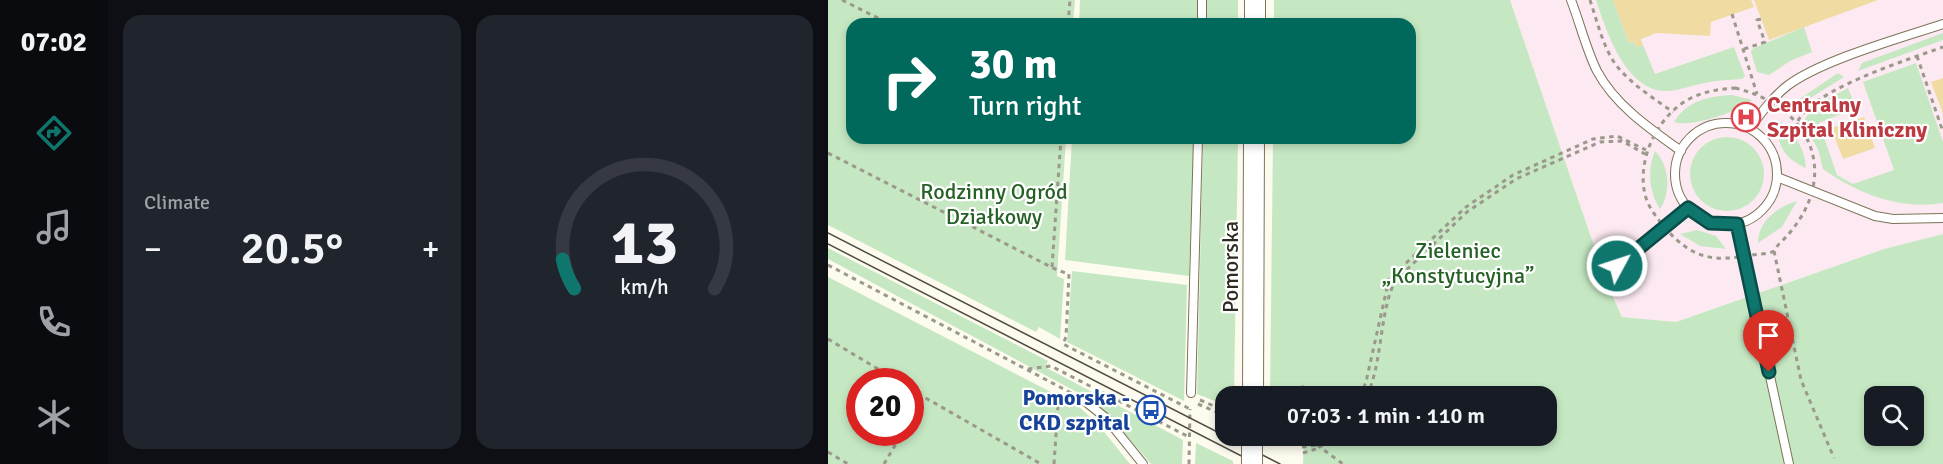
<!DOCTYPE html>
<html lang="en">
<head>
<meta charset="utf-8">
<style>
  :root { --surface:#171b24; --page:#20242c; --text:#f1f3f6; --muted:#9ea1a6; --line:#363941; --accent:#0f766e }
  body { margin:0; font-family:Signika,sans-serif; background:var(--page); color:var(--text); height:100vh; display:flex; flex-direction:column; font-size:22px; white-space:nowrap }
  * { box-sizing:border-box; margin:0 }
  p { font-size:20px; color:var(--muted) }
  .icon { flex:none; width:33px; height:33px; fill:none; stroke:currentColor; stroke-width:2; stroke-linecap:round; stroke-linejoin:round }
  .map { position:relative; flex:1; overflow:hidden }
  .panel { display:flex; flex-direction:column; gap:15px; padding:15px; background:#0d0f14; width:720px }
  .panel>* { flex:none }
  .banner { position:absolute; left:18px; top:18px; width:570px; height:126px; border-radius:18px; box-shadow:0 3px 9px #0003; background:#00695c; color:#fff; overflow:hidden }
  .fabs { position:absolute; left:1036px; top:386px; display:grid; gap:12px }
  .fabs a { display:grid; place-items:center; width:60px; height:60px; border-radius:12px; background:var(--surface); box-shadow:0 3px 9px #0003; font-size:30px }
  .speed { position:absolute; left:18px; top:368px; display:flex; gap:12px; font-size:30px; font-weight:700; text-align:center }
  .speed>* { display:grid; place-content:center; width:78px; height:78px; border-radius:50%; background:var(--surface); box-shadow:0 3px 9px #0003; line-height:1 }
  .speed .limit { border:9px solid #d22; background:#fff; color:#111 }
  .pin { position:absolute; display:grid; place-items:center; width:51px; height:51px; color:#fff; margin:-62px -26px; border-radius:50% 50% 50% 0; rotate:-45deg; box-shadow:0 0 6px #0007 }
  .pin .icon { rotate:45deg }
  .me { position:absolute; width:66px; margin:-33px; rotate:50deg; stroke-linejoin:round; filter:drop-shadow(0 0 4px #0008) }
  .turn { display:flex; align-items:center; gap:21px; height:126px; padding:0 24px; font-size:27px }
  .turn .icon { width:78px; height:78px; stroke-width:2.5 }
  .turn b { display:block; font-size:42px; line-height:51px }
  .big { font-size:45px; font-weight:600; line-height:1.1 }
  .panel .card { flex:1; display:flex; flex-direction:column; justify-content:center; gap:9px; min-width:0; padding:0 21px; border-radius:18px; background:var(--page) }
  .panel .dial { align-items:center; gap:0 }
  .dial svg { height:156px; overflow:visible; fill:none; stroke:var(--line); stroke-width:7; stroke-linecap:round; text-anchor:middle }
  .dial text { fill:var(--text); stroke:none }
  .heat { display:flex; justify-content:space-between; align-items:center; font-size:33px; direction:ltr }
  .panel .tiles { flex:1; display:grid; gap:15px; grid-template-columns:repeat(2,1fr) }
  .trip { position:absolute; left:387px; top:386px; width:342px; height:60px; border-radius:18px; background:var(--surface); box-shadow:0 3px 9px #0003; font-weight:600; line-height:60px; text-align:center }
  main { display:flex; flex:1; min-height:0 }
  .tabs { display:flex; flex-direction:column; width:108px; justify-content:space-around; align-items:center; background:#090b0e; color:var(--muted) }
  .tabs .icon { width:42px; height:42px }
  .tabs .selected { color:var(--accent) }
  .tabs b { font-size:27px; color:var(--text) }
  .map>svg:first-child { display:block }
</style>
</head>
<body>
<main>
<nav class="tabs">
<b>07:02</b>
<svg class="icon selected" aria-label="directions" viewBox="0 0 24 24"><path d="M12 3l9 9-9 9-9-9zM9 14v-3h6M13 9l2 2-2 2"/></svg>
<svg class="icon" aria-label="music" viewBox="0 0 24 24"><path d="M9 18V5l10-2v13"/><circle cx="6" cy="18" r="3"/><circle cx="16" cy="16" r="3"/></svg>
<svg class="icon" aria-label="phone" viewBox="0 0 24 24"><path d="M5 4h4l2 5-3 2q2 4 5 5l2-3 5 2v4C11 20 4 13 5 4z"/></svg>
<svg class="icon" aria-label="climate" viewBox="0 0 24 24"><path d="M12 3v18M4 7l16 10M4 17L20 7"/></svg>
</nav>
<section class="panel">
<div class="tiles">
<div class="card"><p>Climate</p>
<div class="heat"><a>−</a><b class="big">20.5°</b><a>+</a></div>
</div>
<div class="card dial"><svg viewBox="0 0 100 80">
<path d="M14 69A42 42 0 1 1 86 69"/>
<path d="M14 69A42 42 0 0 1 8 54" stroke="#0f766e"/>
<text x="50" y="56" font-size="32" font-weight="700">13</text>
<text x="50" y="72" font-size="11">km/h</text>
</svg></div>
</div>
</section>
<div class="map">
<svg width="1115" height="464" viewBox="0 0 1115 464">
  <rect width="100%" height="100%" fill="#fdfaee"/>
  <path fill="#fde9f2" d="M682,0H1115V234L1056,249L848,322L794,317L779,284Z"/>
  <path fill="#c5e8c3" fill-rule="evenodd" d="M0,0H247L245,24H24V138H238L229,276L236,279L232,339L211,327L208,332L0,225Z
    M252,0H370L369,24H251Z
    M379,0H410V24H378Z
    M446,0H682L779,284L794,317L848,322L1056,249L1115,234V464H475L476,435H718V396H442L445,138H582V24H446ZM1047,396H1086V435H1047Z
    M768,0H785L801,43L806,41L808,47L815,45L827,74L906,47L917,76L914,79C902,80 889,80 877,83C864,85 851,91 837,91C797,90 778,30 768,0Z
    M976,27L984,52L962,61L941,75L929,72L923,52L924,49Z
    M1115,33V40L1030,71L1034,63Z
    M1088,63L1115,142V203C1072,210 1030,194 995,169L990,149L976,125C976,108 1008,95 1020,88L1028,108L991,123L1009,175L1025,184L1066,170L1035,82Z
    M1010,73L1016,77L968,107L964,104Z
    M904,95L924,100C911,112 862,128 846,122C859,101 880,96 904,95Z
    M952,121C966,134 977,147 978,168C957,159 946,144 952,121Z
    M862 174a37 37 0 1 1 74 0a37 37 0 1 1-74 0Z
    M244,138H366L361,276L237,260Z
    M375,138H410L406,396H398L397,405L369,394Z
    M827,151C842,166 843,192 832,209C821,192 819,170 827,151Z
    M969,201L954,227L930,243C930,221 949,207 969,201Z
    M869,230L888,236L898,249L872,246L852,234Z
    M0,248L220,361L217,367L355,440L354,464H323L281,415L260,398L0,259Z
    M244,271L359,285L356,401L239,342Z
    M0,277L250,406L269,423L302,464H0ZM32,381H82V432H32Z
    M368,443L405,461V464H367Z"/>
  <path fill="#f0dca2" d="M785,0H923L926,7L883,22L882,36L829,33L813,39L815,45L808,47L806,41L801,43Z
    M926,0H1050L941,40Z
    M1115,78V114L1103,82Z
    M1036,117L1047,148L1015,159L1003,128Z"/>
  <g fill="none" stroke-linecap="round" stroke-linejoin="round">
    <g stroke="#7c7459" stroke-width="10">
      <path id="service" d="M743,0C752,23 758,49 769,71C787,105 822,129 853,151
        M374,24V0
        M847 174a51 51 0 1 1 102 0a51 51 0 1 1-102 0Z
        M922,128C933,113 944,98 959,86C993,60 1073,38 1115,24
        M949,177L1047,216L1065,219L1115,218
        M909,224L961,464
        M789,266L860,208
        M363,393L370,138
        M258,402L278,418L315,464"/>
    </g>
    <g stroke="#7c7459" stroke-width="22">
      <path id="tertiary" d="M427,24V0
        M425,396L426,138"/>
    </g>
    <path stroke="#9b988c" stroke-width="3" stroke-dasharray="4.5 4.5" stroke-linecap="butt" d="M14,0L62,24
      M762,0C769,21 775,47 788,65C803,84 825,98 845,112
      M904,14L929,94
      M240,24L242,0
      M916,49L937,42L929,20L933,19
      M1089,56L1115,132
      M907,88C990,108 1014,184 951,244C949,246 948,249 946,251C942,254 929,254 924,255C885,262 865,259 838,229C830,219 822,210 818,198C807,162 829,115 863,98C878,91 892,89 907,88Z
      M970,121C985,89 1082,59 1115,47
      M0,153L229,270L241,274L238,337L235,344L362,409
      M946,251L973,380L1006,458
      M0,265L249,396
      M224,267L233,138
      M0,339L70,381
      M200,369L223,366L361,437
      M474,386L483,396
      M82,389L213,464
      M532,396L538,382L561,279L638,207L685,175L765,139L789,136L818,150
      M539,396C555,360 551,314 567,281L639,212L688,179L772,142L794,141L817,154
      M372,400L398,411
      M370,404L398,416
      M82,419L96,397
      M489,445L515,464
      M474,447L489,445L499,435
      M0,452L20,464
      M475,453L491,448L506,435
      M56,464L75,432
      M226,464L230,405L247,403
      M361,464L362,409"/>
    <use href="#service" stroke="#fff" stroke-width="8"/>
    <use href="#tertiary" stroke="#fff" stroke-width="20"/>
    <path stroke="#504d41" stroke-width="1.5" d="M0,233L452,464
      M0,244L429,464"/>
    <g stroke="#7c7459" stroke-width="22" stroke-linecap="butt">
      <path id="tertiary-bridge" d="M424,464V435"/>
    </g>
    <use href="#tertiary-bridge" stroke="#fff" stroke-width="20"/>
  </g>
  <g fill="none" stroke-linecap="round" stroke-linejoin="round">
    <g stroke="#0a4d48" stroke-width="15">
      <path id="route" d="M789,266L860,208L882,223L909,224L941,372"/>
    </g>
    <use href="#route" stroke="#0f766e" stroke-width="10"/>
  </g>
  <defs>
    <g id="hospital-ring" transform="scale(1.5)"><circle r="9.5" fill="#fff" stroke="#e0444e" stroke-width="1.5"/><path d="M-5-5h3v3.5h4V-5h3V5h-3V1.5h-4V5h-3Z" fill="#e0444e"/></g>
    <g id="bus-ring" transform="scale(1.5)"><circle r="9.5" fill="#fff" stroke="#1a4fb4" stroke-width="1.5"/><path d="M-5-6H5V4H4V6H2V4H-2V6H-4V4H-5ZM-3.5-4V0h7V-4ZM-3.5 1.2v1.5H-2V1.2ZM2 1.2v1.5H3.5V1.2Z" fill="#1a4fb4"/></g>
  </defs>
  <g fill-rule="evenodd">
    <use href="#hospital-ring" x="918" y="117"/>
    <use href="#bus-ring" x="323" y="410"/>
  </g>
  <g text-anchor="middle" stroke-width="4.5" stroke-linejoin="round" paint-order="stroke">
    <g font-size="22" font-weight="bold" fill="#be3a42" stroke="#fff" text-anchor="start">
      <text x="939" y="112">Centralny<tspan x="939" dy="25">Szpital Kliniczny</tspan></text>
    </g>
    <g font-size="22" fill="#256025" stroke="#fff">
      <text x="166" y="199">Rodzinny Ogród<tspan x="166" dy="25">Działkowy</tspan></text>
      <text x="630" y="258">Zieleniec<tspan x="630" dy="25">„Konstytucyjna”</tspan></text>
    </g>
    <g font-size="22" fill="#2e2b20" stroke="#fff">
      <text transform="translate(402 267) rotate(-90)" y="8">Pomorska</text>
    </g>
    <g font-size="22" font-weight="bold" fill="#164399" stroke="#fff" text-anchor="end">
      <text x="302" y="405">Pomorska -<tspan x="302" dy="25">CKD szpital</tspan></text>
    </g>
  </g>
</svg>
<div class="fabs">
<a><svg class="icon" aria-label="search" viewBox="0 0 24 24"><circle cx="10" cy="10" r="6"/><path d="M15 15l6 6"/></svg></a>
</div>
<div class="speed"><div class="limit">20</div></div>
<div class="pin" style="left:941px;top:372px;background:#d93025"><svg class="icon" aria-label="arrive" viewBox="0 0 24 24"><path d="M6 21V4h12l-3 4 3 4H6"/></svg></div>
<svg class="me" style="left:789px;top:266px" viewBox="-20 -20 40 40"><circle r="17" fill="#0f766e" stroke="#fff" stroke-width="3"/><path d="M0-11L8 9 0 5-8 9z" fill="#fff"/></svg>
<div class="trip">07:03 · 1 min · 110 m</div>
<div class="banner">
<div class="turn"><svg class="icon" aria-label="right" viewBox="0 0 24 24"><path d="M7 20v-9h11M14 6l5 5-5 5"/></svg><div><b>30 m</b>Turn right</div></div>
</div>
</div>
</main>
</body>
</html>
